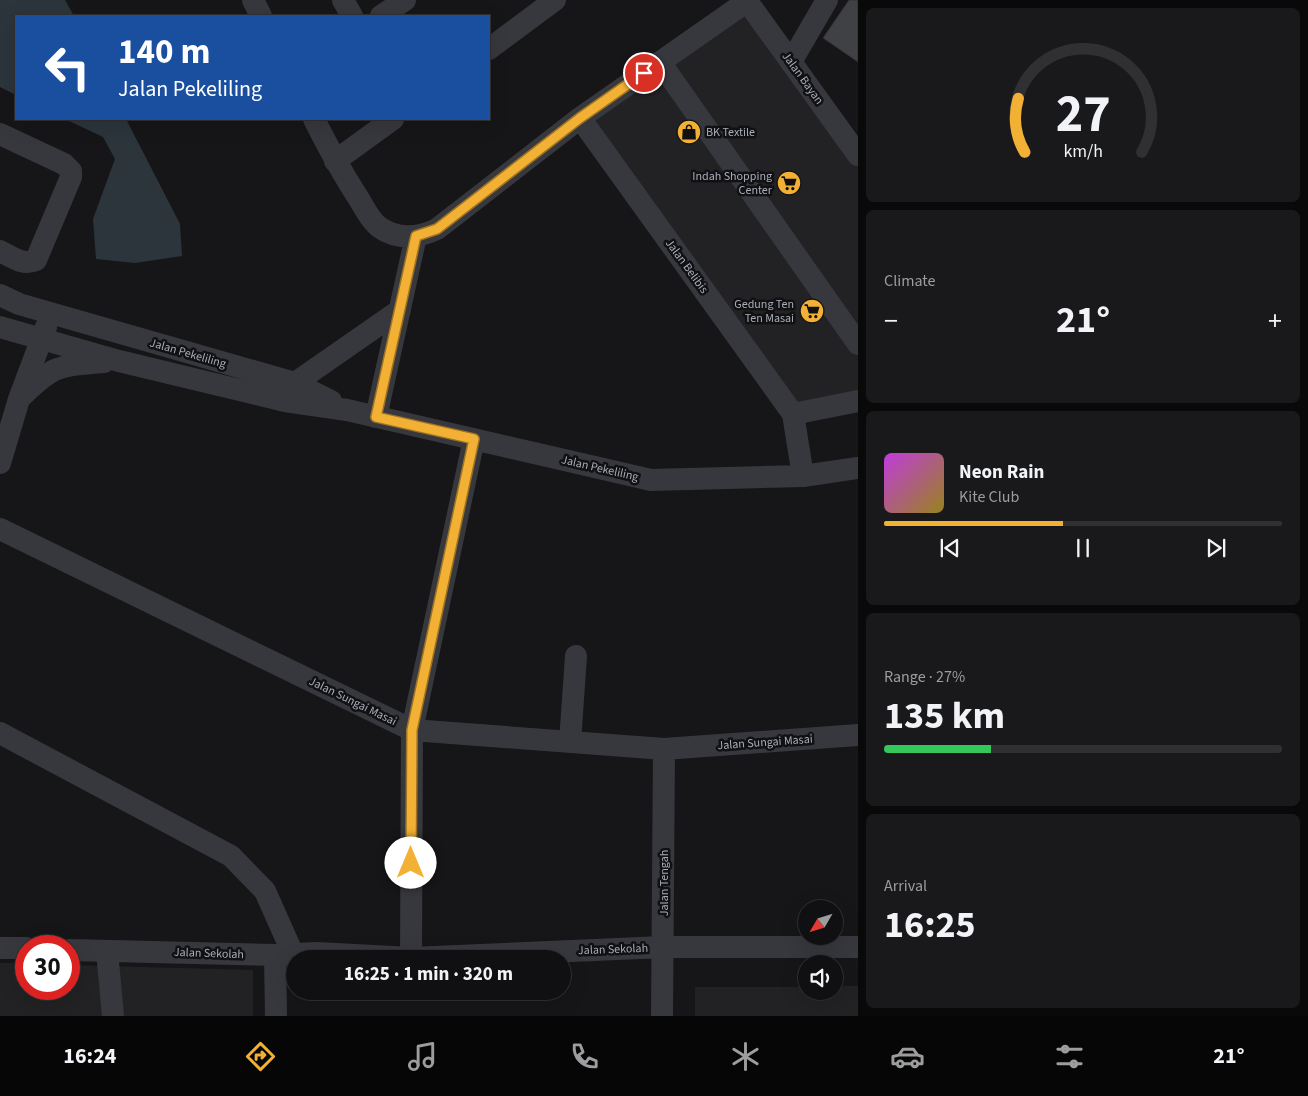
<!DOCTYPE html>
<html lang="en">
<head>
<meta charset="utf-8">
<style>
  :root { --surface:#101012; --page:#19191b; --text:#f1f3f6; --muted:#9c9d9f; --line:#303032; --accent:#f2b134 }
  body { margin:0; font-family:"Source Sans 3",sans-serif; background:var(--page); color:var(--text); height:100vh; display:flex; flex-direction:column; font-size:19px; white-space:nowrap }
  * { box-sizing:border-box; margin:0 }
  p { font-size:16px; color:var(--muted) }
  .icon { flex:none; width:28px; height:28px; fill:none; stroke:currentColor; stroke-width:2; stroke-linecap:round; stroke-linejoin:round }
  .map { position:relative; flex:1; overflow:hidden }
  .drawer { display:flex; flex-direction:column; gap:8px; padding:8px; background:#09090a; width:450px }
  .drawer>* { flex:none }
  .guide { position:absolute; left:15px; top:15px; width:475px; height:105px; border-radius:0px; box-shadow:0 5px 20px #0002,0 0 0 1px var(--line); background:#1a4fa0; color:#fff; overflow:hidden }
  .needle { width:32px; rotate:231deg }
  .buttons { position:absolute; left:798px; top:900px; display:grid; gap:10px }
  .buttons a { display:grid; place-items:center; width:45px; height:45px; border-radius:50%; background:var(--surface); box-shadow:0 5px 20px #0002,0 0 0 1px var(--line); font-size:25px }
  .speed { position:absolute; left:15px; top:935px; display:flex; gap:10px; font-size:25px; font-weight:700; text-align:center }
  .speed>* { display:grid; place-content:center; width:65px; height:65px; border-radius:50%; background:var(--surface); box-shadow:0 5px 20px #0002,0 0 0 1px var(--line); line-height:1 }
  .speed .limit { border:8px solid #d22; background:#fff; color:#111 }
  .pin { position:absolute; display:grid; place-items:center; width:42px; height:42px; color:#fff; margin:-21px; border:2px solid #fff; border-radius:50%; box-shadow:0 1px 5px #0007 }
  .me { position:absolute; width:55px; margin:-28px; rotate:0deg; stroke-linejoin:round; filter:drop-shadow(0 0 4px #0008) }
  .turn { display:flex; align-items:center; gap:18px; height:105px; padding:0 20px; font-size:22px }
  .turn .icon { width:65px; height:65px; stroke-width:2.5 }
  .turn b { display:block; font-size:35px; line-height:42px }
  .big { font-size:38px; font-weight:700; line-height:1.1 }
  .drawer .card { flex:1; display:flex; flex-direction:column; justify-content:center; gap:8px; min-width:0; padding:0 18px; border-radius:8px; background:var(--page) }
  .drawer .dial { align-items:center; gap:0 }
  .dial svg { height:130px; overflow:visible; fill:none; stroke:var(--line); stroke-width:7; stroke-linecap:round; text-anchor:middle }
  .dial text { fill:var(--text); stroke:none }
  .song { display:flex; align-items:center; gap:15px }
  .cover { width:60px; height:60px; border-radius:8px; background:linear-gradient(135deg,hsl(290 70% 55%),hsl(50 70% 35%)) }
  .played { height:5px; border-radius:2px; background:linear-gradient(90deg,var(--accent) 45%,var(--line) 45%) }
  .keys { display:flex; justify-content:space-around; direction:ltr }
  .heat { display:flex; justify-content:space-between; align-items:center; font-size:28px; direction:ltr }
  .charge { height:8px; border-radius:4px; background:linear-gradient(90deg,#34c759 27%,var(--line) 0) }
  .trip { position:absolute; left:286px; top:950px; width:285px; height:50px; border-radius:25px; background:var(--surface); box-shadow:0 5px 20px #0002,0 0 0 1px var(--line); font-weight:700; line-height:50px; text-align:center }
  .tab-bar { display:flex; height:80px; justify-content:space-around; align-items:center; background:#060607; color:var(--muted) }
  .tab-bar .icon { width:35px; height:35px }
  .tab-bar .on { color:var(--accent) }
  .tab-bar b { font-size:22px; color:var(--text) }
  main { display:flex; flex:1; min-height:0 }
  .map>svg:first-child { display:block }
</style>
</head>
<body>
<main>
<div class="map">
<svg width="858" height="1016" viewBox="0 0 858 1016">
  <rect width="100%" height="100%" fill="#161618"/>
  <path fill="#222225" d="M758,3L858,143V398L782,413L579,130Z
    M0,963H26V989H69V965L253,970V1016H0Z
    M834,986H858V1016H695V987H806V991H834Z"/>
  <path fill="#2c353c" d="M0,0H65L74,16H16V95L0,87Z
    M65,119H126L180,224L182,256L135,263L96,259L93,219L115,159L103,137Z"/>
  <path fill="#404145" stroke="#303034" d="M849,0H858V62L823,38Z"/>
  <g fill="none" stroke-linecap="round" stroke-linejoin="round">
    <path stroke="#37383d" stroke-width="22" d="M253,0L261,16
      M343,0L352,16
      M747,1L858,155
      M381,16L405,0
      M489,49L555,0
      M660,62L858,344
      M791,62L827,0
      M580,118L793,414L803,476
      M314,119C328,147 342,173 359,199C365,209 370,220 379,227C397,240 419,238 437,229L580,118L749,0
      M0,134L64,164L71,171V177L36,260C23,266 12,257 0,251
      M335,161L393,119
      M0,295L19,304L295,383L331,401
      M0,327L119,361L285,401L347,410L651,480L803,476L858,468
      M295,383L400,310
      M22,396C55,364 59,366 104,362
      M793,414L858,401
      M376,417L416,236
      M0,463L19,399L46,327
      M0,529L412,730L664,749L858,735
      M0,733L231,856L265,891L293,954
      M570,742L576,656
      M0,948H26
      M69,950L275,955L317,953L411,958L663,947H858
      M107,951L113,1016
      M275,955L276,1016
      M411,958L412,730L474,439
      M662,1016L664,749"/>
  </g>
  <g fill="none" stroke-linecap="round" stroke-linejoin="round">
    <g stroke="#9d7322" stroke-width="12">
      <path id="route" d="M411,863L412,730L474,439L376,417L416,236L437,229L580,118L644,73"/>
    </g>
    <use href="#route" stroke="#f2b134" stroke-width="9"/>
  </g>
  <defs>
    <g id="shop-disc" transform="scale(1.25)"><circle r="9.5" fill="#f2b134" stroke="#111113"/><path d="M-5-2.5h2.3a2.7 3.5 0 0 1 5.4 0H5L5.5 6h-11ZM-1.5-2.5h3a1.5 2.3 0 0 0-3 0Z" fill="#111"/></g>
    <g id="supermarket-disc" transform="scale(1.25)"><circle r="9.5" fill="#f2b134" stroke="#111113"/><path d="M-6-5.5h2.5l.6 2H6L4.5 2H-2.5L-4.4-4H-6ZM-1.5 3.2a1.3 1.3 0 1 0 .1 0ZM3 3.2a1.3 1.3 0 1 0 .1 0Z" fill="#111"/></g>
  </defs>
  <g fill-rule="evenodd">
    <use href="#shop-disc" x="689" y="132"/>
    <use href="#supermarket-disc" x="789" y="183"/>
    <use href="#supermarket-disc" x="812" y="311"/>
  </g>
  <g text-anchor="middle" stroke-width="5" stroke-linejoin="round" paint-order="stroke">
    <g font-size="12" fill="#a8adb8" stroke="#111113">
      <text transform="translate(803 78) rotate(54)" y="4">Jalan Bayan</text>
      <text transform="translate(687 266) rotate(54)" y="4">Jalan Belibis</text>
      <text transform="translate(188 353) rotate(16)" y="4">Jalan Pekeliling</text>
      <text transform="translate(600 468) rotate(13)" y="4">Jalan Pekeliling</text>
      <text transform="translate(353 701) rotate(26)" y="4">Jalan Sungai Masai</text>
      <text transform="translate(765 742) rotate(-4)" y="4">Jalan Sungai Masai</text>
      <text transform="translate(664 883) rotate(-90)" y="4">Jalan Tengah</text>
      <text transform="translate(613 949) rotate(-2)" y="4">Jalan Sekolah</text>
      <text transform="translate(209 953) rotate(2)" y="4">Jalan Sekolah</text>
    </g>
    <g font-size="12" fill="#a8adb8" stroke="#111113" text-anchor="end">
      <text x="706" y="136" text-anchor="start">BK Textile</text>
      <text x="772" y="180">Indah Shopping<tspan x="772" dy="14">Center</tspan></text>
      <text x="794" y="308">Gedung Ten<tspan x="794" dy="14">Ten Masai</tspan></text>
    </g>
  </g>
</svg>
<div class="buttons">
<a><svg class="needle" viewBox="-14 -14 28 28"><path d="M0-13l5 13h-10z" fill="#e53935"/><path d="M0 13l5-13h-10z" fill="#9c9d9f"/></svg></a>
<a><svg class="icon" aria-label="sound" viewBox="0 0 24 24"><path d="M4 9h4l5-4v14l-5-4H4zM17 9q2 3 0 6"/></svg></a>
</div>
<div class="speed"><div class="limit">30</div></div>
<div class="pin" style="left:644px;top:73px;background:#d93025"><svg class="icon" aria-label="arrive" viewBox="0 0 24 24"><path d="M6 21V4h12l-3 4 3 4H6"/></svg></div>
<svg class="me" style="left:411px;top:863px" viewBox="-20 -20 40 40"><circle r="19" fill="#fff"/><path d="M0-13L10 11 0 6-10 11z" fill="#f2b134"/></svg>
<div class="trip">16:25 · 1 min · 320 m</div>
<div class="guide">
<div class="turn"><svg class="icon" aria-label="left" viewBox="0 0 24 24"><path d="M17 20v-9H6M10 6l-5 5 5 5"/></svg><div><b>140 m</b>Jalan Pekeliling</div></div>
</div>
</div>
<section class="drawer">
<div class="card dial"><svg viewBox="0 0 100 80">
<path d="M14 69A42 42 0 1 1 86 69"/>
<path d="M14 69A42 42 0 0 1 10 36" stroke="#f2b134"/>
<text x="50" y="56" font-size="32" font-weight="700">27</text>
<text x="50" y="72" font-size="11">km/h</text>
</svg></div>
<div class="card"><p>Climate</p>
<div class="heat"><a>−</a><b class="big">21°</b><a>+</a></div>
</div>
<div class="card">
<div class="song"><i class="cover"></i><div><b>Neon Rain</b><p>Kite Club</p></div></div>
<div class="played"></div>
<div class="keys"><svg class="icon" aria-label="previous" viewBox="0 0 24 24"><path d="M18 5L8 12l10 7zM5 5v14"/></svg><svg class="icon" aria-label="pause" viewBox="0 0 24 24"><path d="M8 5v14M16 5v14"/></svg><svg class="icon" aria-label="next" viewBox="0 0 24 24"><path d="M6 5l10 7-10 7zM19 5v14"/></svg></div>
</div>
<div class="card"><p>Range · 27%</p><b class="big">135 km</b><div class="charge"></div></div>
<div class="card"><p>Arrival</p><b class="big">16:25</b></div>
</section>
</main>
<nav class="tab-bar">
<b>16:24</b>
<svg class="icon on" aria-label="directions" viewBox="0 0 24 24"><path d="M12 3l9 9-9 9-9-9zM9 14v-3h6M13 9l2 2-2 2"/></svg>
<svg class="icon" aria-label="music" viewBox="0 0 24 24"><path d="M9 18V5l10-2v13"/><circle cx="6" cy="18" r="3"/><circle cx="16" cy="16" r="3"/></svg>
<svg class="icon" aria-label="phone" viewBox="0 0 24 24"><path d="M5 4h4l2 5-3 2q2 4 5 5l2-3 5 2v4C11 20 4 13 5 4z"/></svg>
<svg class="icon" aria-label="climate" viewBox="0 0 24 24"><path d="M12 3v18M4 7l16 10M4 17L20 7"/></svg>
<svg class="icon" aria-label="car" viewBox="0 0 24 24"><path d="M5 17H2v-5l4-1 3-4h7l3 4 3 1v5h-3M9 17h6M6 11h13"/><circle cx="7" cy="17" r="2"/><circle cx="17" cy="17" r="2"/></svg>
<svg class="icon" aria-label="filters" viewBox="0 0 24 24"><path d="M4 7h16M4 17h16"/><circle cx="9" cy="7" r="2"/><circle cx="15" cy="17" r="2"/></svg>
<b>21°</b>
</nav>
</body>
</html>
